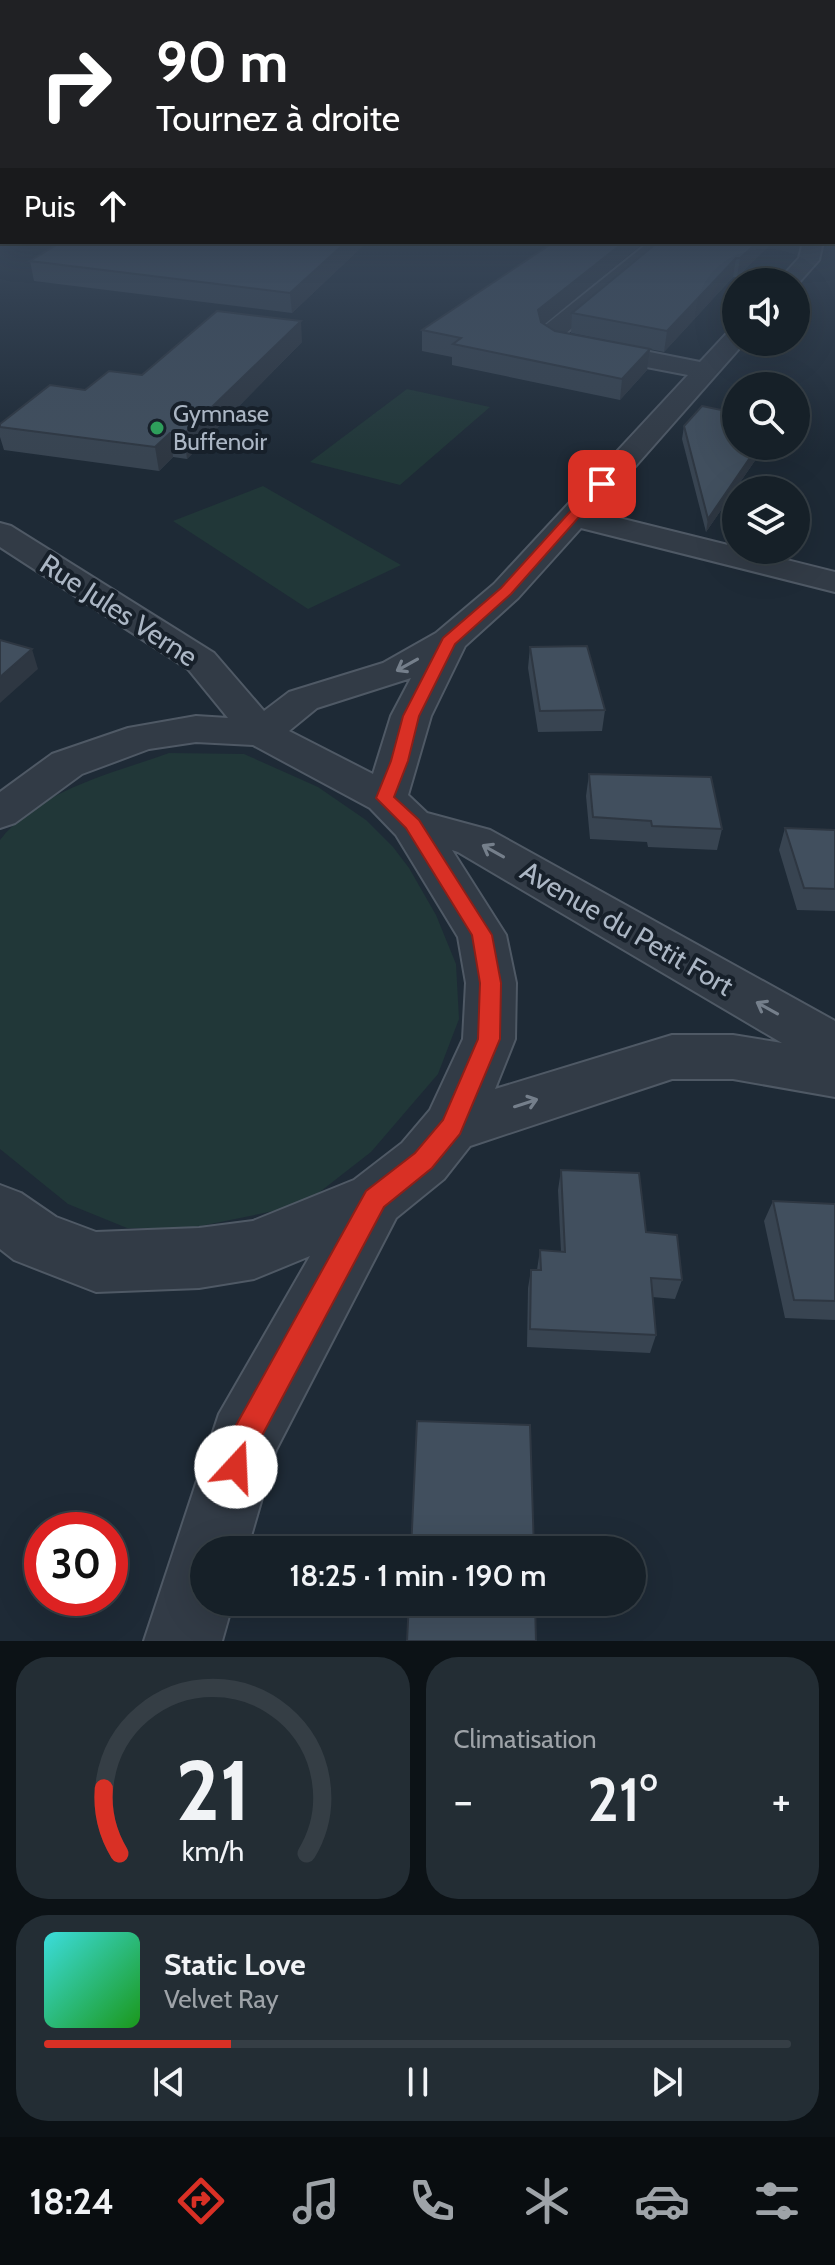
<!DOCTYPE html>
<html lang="fr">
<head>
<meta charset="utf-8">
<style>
  :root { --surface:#162028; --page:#232d34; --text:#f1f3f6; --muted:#9ea3a8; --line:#353e45; --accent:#d93025 }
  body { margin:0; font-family:Cabin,sans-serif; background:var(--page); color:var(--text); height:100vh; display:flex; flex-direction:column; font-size:30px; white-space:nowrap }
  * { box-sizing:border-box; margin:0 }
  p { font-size:26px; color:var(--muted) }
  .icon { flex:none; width:44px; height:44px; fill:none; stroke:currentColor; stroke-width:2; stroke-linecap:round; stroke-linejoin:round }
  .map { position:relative; height:1641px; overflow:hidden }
  .side { display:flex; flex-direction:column; gap:16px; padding:16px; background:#0c1216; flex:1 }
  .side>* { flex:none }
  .guide { position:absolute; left:0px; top:0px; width:836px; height:244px; box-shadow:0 8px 32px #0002,0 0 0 2px var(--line); background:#202124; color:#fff; overflow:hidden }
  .buttons { position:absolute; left:722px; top:268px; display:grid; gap:16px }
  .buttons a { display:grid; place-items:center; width:88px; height:88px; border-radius:50%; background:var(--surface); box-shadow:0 8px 32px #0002,0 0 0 2px var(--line); font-size:40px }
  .speed { position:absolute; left:24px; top:1512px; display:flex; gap:16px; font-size:40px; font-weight:700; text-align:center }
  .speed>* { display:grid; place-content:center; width:104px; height:104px; border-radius:50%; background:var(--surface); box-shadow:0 8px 32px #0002,0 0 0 2px var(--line); line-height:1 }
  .speed .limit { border:12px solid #d22; background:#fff; color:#111 }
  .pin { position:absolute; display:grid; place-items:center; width:68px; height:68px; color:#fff; margin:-34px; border-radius:16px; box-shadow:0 4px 12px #0006 }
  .me { position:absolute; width:88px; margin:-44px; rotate:20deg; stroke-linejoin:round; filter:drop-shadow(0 0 6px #0008) }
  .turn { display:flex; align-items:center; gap:28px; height:168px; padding:0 24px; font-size:36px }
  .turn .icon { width:104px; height:104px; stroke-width:2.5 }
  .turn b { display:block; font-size:56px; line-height:68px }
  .then { display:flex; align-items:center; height:76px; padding:0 24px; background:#0003; gap:16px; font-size:30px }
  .big { font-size:60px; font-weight:600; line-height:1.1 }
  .side .card { flex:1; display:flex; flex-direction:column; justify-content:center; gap:12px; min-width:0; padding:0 28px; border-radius:32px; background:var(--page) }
  .side .dial { align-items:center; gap:0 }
  .dial svg { height:208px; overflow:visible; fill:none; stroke:var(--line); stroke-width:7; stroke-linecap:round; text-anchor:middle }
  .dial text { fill:var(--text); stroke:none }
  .song { display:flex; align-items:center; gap:24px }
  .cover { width:96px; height:96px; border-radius:12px; background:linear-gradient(135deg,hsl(180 70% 55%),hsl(120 70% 35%)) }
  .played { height:8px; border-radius:4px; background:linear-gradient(90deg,var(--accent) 25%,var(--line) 25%) }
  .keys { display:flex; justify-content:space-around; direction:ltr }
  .heat { display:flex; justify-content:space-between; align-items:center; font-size:44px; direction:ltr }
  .side .tiles { flex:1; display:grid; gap:16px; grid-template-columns:1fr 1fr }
  .card:last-child { grid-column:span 2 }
  .trip { position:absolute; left:190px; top:1536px; width:456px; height:80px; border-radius:40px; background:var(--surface); box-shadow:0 8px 32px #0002,0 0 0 2px var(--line); font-weight:600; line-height:80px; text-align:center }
  .dock { display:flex; height:128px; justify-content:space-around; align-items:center; background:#090d10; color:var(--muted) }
  .dock .icon { width:56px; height:56px }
  .dock .selected { color:var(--accent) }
  .dock b { font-size:36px; color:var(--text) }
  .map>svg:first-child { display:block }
</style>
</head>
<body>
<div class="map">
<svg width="835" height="1641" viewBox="0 0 835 1641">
  <rect width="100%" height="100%" fill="#1e2a36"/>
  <path fill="#213738" d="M407,389L490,407L400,485L310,462Z
    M263,486L401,565L308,609L173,521Z
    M169,753L244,754L318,787L366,820L393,847L409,868L436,915L456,964L459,1019L438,1074L371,1152L303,1205L191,1228H127L68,1204L0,1149V840C38,790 114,773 169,753Z"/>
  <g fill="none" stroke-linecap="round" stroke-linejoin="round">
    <g stroke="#4f5965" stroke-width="4">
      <path id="street" d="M649,242H672L564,335L700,362L727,333L736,331V342H745L595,512L736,547V550H747L835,572V592L581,528L518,598L465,646L431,716L408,795L427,813L490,830L835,1021V1097L733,1079H672L470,1146L444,1179L396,1218L276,1450L247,1550H204V1602H233L222,1641H144L219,1414L310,1256L254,1279L199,1288L96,1292L14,1260L0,1249V1185L21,1193L56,1217L96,1232L199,1228L253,1221L354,1180L402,1143L430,1110L463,1039L466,983L458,937L396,835L370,808L253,745L196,742L149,749L82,774L15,823L0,828V792L52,754L128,728L196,716L228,718L188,669L0,547V523L11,526L214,653L264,711L289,692L383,663L436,633L494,584L688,375L563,351C551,348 542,345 539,332L543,327ZM411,678L391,716L373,774L289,731L317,708ZM452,850L458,852L782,1043L733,1035H672L495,1089L515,1039L516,983L506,935Z
        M803,242H823L819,260L796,286V282H777L799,258Z"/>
    </g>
    <use href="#street" fill="#323b46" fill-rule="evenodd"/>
  </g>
  <path fill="#384451" d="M367,242L292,313L34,281L30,261Z
    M644,242L545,324L555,331L650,349L647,370L620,400L452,365V357L422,351V330Z
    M773,242L737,277H733L664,352L571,333L572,313Z
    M302,342L187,459L173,457L159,471L4,450L0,437V424L142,375Z
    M684,426L736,446H765L706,532L682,439Z
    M530,647L605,710L602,731L538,732L528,668Z
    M589,774L722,829L717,850L648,847L647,842L590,839L586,796Z
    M785,828L835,830V911L797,910L779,850Z
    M561,1170L646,1232L682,1280L675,1299L652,1297L656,1335L650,1353L527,1347L528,1288L531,1270H537L540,1250L561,1252L558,1190Z
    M773,1201L835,1204V1320L785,1318L764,1221Z"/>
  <path fill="#2e3742" d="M346,242H367L292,313L290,293Z
    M624,242H644L537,330L538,310Z
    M758,242H773L737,277L740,258Z
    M736,258L733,277L664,352L667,331Z
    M301,321L302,342L187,459L184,434Z
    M650,349L647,370L620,400L622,379Z
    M170,433L173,457L159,471L155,447Z
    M758,446H765L706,532L708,519Z
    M32,649L38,669L0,703V677Z"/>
  <path fill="#414f5e" stroke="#2e3742" stroke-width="2" d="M61,242H346L290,293L30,261Z
    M554,242H624L538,310L541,322L555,331L650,349L622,379L453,344L461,338L422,330Z
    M658,242H758L740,258H736L667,331L572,313Z
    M217,311L301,321L184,434L170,433L155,447L0,427V424L50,385L85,390L109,371L142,375Z
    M702,406L736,413V446H758L708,519L684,426Z
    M0,640L32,649L0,677Z
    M587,646L605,710L540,711L530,647Z
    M589,774L711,777L722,829L652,826L651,821L593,817Z
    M785,828L835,830V889L804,888Z
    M561,1170L639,1173L646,1232L677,1235L682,1280L651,1278L656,1335L530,1329L531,1270H541L540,1250L565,1252Z
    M773,1201L835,1204V1301L794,1300Z
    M417,1421L530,1425L534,1550H411Z
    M409,1602H535L536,1641H407Z"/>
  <defs><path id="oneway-shaft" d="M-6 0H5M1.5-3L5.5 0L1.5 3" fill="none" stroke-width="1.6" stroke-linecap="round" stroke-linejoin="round" transform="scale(2)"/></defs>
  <g stroke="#757f8b">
    <use href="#oneway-shaft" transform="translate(407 665) rotate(151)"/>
    <use href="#oneway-shaft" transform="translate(493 851) rotate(-151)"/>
    <use href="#oneway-shaft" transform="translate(767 1008) rotate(-151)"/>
    <use href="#oneway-shaft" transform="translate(526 1103) rotate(-18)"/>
  </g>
  <linearGradient id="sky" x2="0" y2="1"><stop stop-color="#10171e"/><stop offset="0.5" stop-color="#3b4a5d"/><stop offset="1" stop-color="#3b4a5d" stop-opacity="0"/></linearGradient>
  <rect width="835" height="459" fill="url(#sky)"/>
  <path fill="#d93025" stroke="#8d1f18" stroke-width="2" d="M597,482L608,484L511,594L455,644L419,716L408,761L394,797L419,820L492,935L501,983L500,1039L460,1134L432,1168L384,1207L257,1445L246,1477L236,1482L225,1477L221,1467L234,1429L366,1191L415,1153L443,1120L478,1039L480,983L472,935L406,828L376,798L391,761L403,716L443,638L501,588Z"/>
  <circle fill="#2e9e5b" stroke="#17202a" stroke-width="3" cx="157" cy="428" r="8"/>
  <g text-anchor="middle" stroke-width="8" stroke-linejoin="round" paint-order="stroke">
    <g font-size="24" fill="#abb6c4" stroke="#17202a" text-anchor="start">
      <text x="173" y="422">Gymnase<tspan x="173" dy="28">Buffenoir</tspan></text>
    </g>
    <g font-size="28" fill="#abb6c4" stroke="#17202a">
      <text transform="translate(119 610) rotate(33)" y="10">Rue Jules Verne</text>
      <text transform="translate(627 928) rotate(30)" y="10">Avenue du Petit Fort</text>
    </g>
  </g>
</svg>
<div class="buttons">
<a><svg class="icon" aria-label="sound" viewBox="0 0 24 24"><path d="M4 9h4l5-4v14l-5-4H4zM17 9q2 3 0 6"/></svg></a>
<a><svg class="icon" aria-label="search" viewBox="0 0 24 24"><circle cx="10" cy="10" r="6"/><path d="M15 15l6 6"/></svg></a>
<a><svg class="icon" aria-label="layers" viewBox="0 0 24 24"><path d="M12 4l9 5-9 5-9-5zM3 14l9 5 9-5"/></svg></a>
</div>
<div class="speed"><div class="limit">30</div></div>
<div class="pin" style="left:602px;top:484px;background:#d93025"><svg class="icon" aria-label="arrive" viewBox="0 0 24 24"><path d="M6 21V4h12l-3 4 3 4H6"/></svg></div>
<svg class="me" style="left:236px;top:1467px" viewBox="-20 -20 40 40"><circle r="19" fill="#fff"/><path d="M0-13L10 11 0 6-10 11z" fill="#d93025"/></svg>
<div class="trip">18:25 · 1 min · 190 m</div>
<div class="guide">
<div class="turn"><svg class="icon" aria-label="right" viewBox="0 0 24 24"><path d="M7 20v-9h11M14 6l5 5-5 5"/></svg><div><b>90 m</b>Tournez à droite</div></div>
<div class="then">Puis<svg class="icon" aria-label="ahead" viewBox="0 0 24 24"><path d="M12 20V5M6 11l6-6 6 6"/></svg></div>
</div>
</div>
<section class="side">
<div class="tiles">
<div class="card dial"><svg viewBox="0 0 100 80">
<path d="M14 69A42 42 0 1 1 86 69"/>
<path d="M14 69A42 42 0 0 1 8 44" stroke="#d93025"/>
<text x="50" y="56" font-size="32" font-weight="700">21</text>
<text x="50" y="72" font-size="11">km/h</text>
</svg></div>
<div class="card"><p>Climatisation</p>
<div class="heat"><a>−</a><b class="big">21°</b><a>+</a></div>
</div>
<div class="card">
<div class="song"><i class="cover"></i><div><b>Static Love</b><p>Velvet Ray</p></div></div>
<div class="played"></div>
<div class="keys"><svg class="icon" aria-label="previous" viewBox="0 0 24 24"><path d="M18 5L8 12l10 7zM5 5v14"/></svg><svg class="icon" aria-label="pause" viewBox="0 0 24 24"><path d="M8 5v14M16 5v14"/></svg><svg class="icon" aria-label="next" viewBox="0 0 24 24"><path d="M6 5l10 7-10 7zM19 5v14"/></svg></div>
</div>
</div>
</section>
<nav class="dock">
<b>18:24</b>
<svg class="icon selected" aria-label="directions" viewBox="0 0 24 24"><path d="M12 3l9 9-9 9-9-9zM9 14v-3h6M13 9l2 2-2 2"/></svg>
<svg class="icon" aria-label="music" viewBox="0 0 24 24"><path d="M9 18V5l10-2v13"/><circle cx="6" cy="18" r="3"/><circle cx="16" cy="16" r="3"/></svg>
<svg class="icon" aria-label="phone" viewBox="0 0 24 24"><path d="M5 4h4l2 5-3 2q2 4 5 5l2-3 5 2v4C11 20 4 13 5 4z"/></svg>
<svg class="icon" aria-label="climate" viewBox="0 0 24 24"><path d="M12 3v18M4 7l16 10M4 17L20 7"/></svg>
<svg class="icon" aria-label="car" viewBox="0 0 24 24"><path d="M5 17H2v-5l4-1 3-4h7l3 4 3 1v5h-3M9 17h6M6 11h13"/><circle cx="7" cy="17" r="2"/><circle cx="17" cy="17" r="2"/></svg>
<svg class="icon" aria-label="filters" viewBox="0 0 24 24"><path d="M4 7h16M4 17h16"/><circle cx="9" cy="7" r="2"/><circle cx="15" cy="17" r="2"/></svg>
</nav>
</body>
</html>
